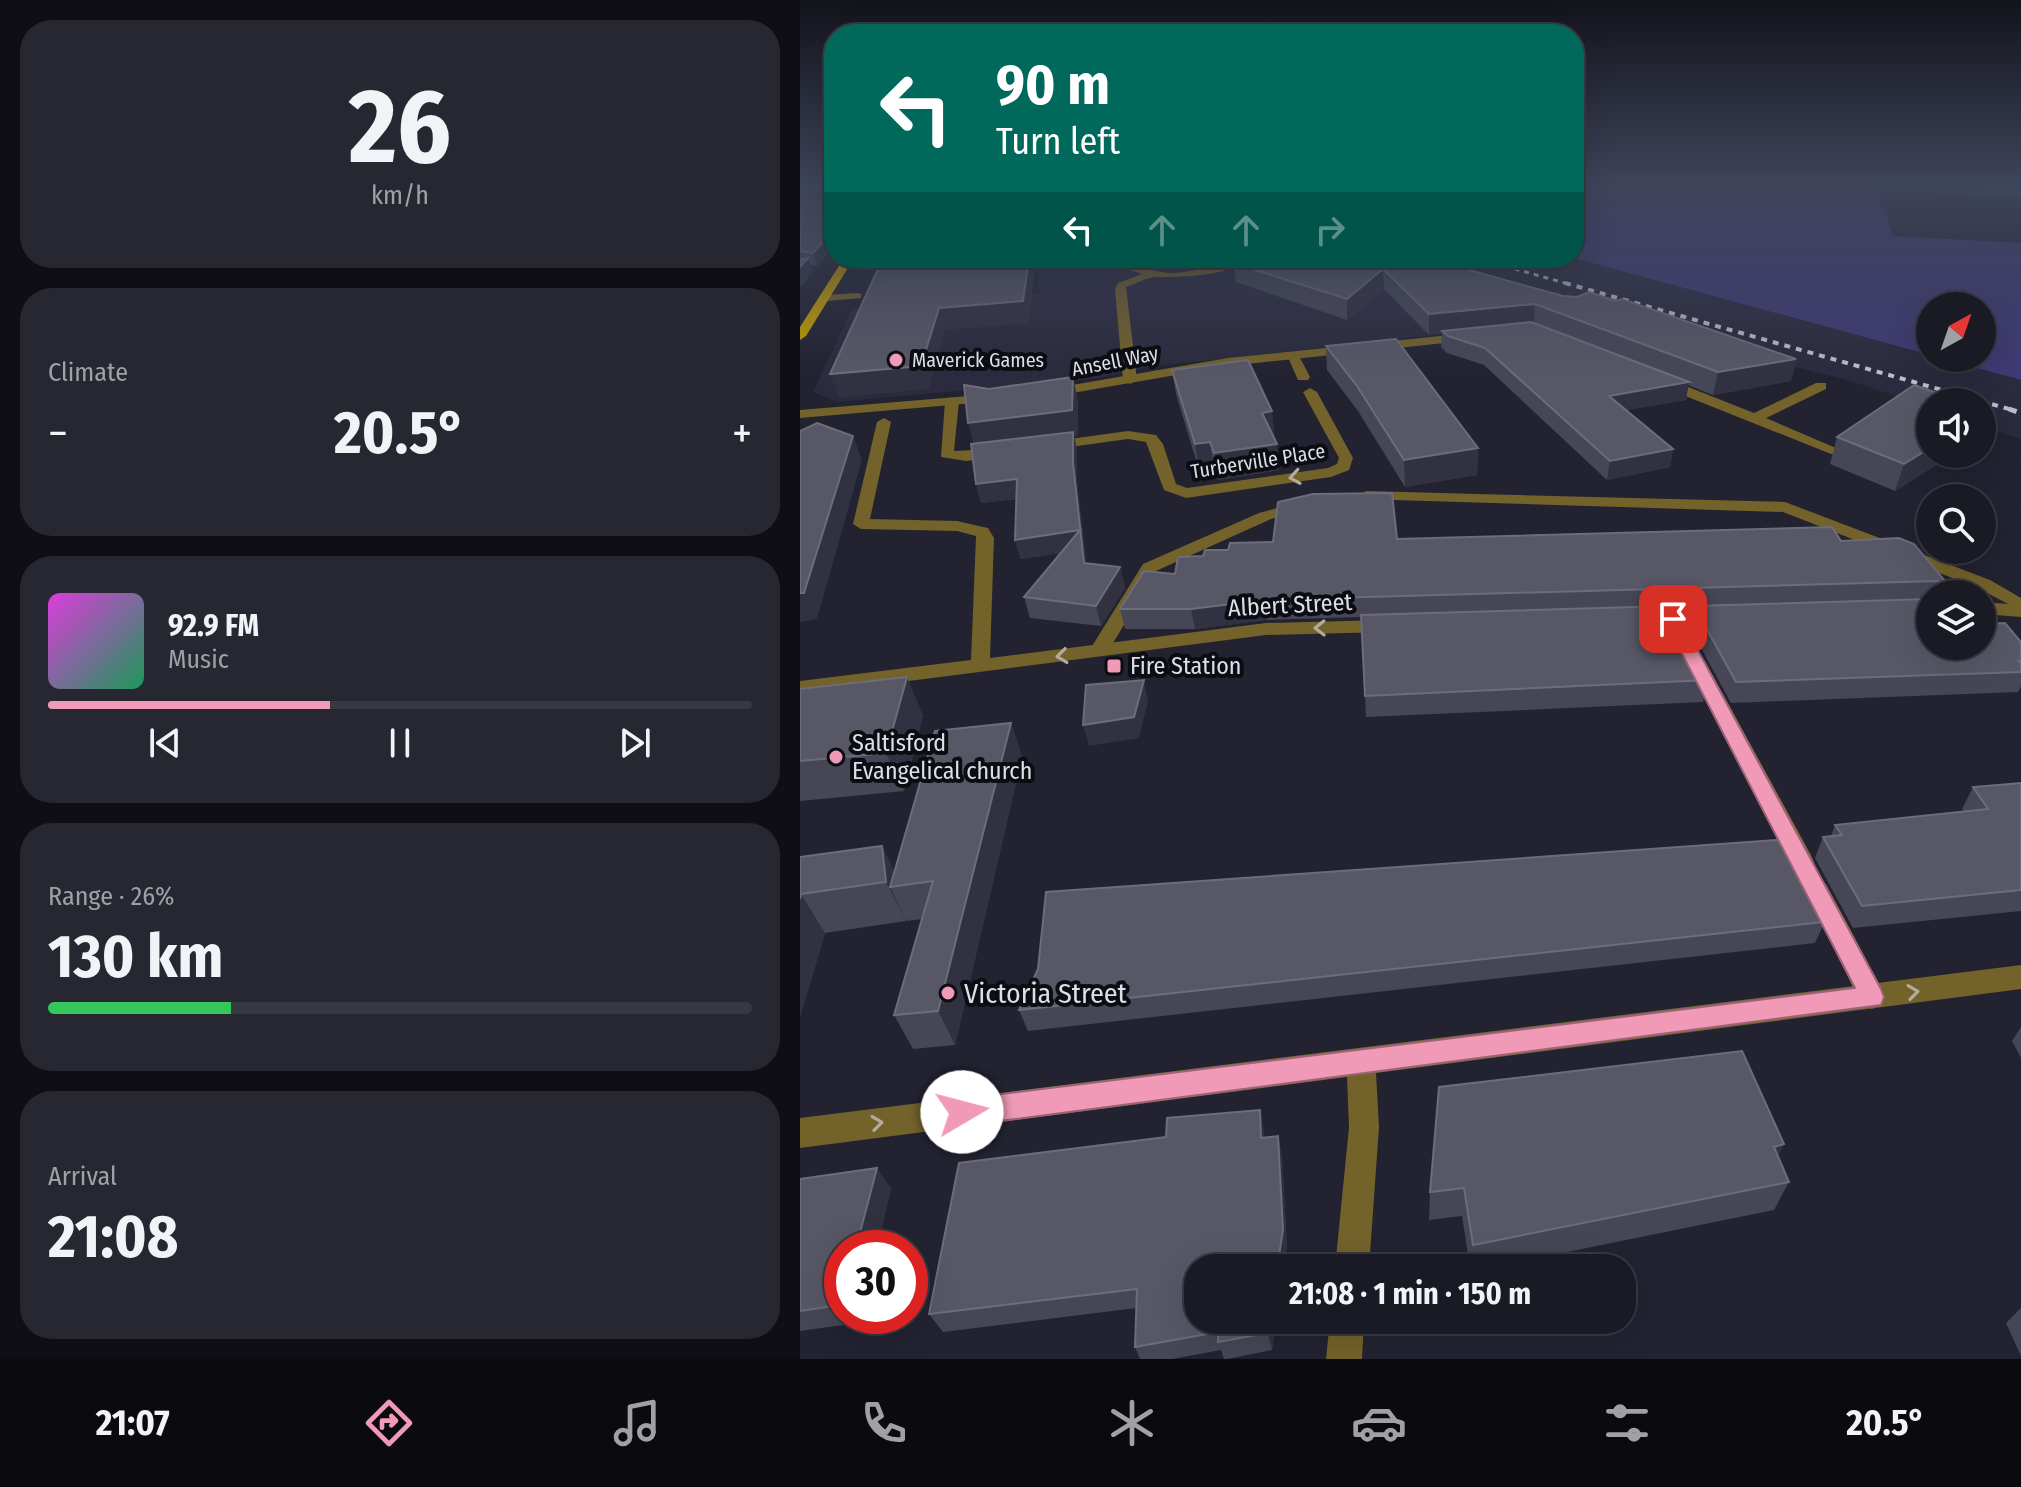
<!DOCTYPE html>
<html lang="en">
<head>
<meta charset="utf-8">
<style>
  :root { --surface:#1a1a25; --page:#272732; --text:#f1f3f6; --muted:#9fa1a7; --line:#383842; --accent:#f09ab7 }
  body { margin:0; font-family:"Fira Sans Condensed",sans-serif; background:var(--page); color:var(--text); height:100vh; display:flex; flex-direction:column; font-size:30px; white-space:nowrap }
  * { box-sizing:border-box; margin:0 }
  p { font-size:26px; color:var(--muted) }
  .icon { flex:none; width:44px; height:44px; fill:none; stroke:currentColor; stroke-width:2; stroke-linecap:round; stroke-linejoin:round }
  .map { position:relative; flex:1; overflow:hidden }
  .panel { display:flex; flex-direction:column; gap:20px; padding:20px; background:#0e0e14; width:800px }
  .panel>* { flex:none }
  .guide { position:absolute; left:24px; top:24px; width:760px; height:244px; border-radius:32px; box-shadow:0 8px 32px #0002,0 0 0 2px var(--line); background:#00695c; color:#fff; overflow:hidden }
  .needle { width:52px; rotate:40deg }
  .controls { position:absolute; left:1116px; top:292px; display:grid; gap:16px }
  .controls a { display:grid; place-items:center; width:80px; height:80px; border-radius:50%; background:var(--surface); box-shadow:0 8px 32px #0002,0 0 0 2px var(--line); font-size:40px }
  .speed { position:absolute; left:24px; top:1230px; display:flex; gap:16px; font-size:40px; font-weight:700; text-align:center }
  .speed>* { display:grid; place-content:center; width:104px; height:104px; border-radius:50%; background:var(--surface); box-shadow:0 8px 32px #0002,0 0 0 2px var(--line); line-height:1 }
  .speed .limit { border:12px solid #d22; background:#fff; color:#111 }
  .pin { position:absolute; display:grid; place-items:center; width:68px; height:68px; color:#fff; margin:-34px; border-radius:16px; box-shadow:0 4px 12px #0006 }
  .me { position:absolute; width:88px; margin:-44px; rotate:82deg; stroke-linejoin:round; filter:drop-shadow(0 0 6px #0008) }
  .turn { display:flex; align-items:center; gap:28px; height:168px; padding:0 40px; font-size:36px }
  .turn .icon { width:104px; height:104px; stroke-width:2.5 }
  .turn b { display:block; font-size:56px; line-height:68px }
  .lanes { display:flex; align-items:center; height:76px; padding:0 40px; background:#0003; justify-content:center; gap:40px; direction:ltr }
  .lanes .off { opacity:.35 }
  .big { font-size:60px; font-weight:700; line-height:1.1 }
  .panel .tile { flex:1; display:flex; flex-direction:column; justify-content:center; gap:12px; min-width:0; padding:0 28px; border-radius:32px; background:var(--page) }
  .panel .dial { align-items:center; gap:0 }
  .dial b { font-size:104px; line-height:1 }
  .song { display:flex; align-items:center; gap:24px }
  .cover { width:96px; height:96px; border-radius:12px; background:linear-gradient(135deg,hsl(300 70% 55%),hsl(150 70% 35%)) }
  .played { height:8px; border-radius:4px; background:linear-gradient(90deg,var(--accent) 40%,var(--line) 40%) }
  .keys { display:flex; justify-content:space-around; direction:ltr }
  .heat { display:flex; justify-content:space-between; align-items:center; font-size:44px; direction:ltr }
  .charge { height:12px; border-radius:6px; background:linear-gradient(90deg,#34c759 26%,var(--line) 0) }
  .trip { position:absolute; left:384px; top:1254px; width:452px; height:80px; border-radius:32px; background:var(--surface); box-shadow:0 8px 32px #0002,0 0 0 2px var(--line); font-weight:700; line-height:80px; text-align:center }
  .menu { display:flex; height:128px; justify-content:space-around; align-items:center; background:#0a0a0f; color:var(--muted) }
  .menu .icon { width:56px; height:56px }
  .menu .selected { color:var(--accent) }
  .menu b { font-size:36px; color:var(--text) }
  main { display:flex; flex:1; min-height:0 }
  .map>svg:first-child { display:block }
</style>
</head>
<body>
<main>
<section class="panel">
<div class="tile dial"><b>26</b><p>km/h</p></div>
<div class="tile"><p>Climate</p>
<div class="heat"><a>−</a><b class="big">20.5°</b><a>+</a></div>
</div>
<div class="tile">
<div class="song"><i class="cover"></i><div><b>92.9 FM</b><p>Music</p></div></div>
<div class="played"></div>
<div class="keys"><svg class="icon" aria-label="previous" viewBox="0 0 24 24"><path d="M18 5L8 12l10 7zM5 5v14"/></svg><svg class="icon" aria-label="pause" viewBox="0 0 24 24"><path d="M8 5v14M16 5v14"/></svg><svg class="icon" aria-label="next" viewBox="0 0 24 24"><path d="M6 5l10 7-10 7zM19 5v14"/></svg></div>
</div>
<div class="tile"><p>Range · 26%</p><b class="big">130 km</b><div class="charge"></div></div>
<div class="tile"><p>Arrival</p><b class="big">21:08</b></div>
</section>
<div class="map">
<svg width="1221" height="1359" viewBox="0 0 1221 1359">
  <rect width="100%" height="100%" fill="#222231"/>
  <path fill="#2b2a3e" d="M235,258H774L1221,380V439L1182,426V402H1130V408L1054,382L919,348L679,330L348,367L301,378L37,402L13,392L52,309L240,293Z"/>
  <path fill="#3f3a73" d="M774,185H1071L1086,214L1092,236L1221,243V380L1140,358H1182V306H1130V355L774,258Z"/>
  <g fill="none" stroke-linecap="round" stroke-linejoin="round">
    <path fill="#73622a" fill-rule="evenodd" d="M297,258C323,258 346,272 372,273C400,273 425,258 453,258C426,276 388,277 356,277C347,277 335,284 326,287L337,380L330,384L323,380L315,289L318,283L342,274Z
      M57,293L61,294V298L26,301L20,298L26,295Z
      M489,352H497L510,377L508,380H498L487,355Z
      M858,379H868L954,413L1016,383H1026V389L966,418L1043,451L1036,455L1031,454L858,385Z
      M510,388L517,392L553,458L549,470L531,477L386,498L364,490L346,442L328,439L248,450L241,446L248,442L328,431L356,435L363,444L376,484L387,488L528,468L537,464L539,458L503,392Z
      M152,397L159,401L154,451L197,449L202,450V456L166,461L141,457L145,401Z
      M566,491L985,502L1190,580L1221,598V611L1178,588L983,512L560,499L558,496Z
      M503,501L511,506L509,509L471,519L356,571L306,655H292L289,651L343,564L459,513Z
      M895,655L905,661L1011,855L1014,862L1011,869L1002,871L993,869L885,661Z
      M1017,881L1026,884L1082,989L1086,997L1082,1005L1072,1009L1062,1005L1005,891L1008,884Z"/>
    <path fill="#73622a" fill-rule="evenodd" d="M669,333L675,337L673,340L428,366L249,397L242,393L249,389L428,358Z
      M193,394L198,395V401L0,418V410Z
      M84,418L91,422L70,519L157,521L188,528L194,538L190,658L466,623L586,620L595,626L586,632L466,635L0,695V681L171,660L176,536L157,531L61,529L53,524L77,422Z
      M1182,602L1221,605V617L1182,614Z
      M918,611L925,613L927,617L925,621L850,625L841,619L850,613Z
      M1221,965V989L576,1073L579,1127L569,1268H535L549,1127L547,1077L0,1148V1118Z
      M530,1320H564L562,1359H526Z"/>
    <path fill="#a18420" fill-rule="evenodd" d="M1204,185H1213L1221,191V198Z"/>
    <path fill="#c49e00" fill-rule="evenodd" d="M44,258H54L6,336L0,340V327Z"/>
    <path stroke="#bebec9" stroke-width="3" stroke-dasharray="5 5" stroke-linecap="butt" d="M676,258L772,285"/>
    <path stroke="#bebec9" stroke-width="4" stroke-dasharray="6 6" stroke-linecap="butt" d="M765,283L1216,411"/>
    <path stroke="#bebec9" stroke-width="5" stroke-dasharray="8 8" stroke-linecap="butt" d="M1209,409L1221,413"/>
  </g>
  <path fill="#464656" d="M0,185H34V247L17,266L11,265L13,272L0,287Z
    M1130,185H1211L1219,191L1216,198L1135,194Z
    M626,258L763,296L816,301L996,359L991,381L913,395L888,385L886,400L826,410L873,449L870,467L807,480L684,365L647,353L641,347L642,333L629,335L584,289L547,320L436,282L433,263Z
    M526,346L678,448L677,475L605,487L558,411L527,370Z
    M372,370L475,437L479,470L418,480L414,468L399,470L376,394Z
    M273,377L278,402V436H274L277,450V482L286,563L320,567L325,588L301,626L230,618L224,597L260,553L221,559L215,540L216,499L181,503L176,484L174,444L189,389Z
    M1037,437L1130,454H1151L1150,456L1095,491L1030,464Z
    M1099,538L1156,594H1130V646L1221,642V686L1218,692L931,703L889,626L893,608H870L908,680L903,702L566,717L561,617L466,620L395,629H325L320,609L403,556L428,550L597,539L1041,541Z
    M0,689L123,715L104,791L0,801Z
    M211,723L222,757L155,1045L113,1049L94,1015L122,919L107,921L106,918V921L25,933L0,1017V857L82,846L94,871Z
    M1221,783V911L1053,928L1015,858L1023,837L1031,836L1035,825L1164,811L1162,809L1173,787Z
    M1030,910L1015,943L228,1031L219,1010Z
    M1221,1027V1058L1212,1041Z
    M460,1110L464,1138L478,1136L482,1157L487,1249L398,1320H476L472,1350L427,1359H424L421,1350L372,1359H340L335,1347L336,1308L143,1332L129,1314L366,1137Z
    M978,1156L989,1182L974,1210L688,1268H670L662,1216L629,1220L630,1192Z
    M0,1179L91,1188L77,1248H42V1316H60L58,1323L0,1331Z
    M1221,1308V1356L1206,1323Z"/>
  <path fill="#313141" d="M34,229V247L17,266L13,253Z
    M8,258L13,272L0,287V267Z
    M229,258H236L229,323L145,330L129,389L39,398L30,374L139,308Z
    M583,269L584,289L547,320V299Z
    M735,304L734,324L642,331V333L629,335V314Z
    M996,359L991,381L913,395L918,372Z
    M273,377L278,402V436H274L277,450V482L289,583L284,563L282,550L221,559L215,540L273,463L175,449L168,423Z
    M889,382L886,400L807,413L809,396Z
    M472,411L475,437L465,439L462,413Z
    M53,436L62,460L17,619L0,622V593Z
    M410,442L414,468L399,470L395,444Z
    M477,444L479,470L418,480L414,453Z
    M678,448L677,475L605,487L604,460Z
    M1130,448V454H1151L1150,456L1095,491L1104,464Z
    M873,449L870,467L807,480L810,461Z
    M217,479L222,498L181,503L176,484Z
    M320,567L325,588L301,626L296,606Z
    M464,600L466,620L395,629L391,609Z
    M107,677L123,715L104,791L86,753Z
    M344,680L348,701L339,738L289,746L283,725Z
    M211,723L222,757L155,1045L138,1011Z
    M82,846L101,885L90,887L106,921L86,882Z
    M1,894L25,933L0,1017V899Z
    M460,1110L464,1130L465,1158L461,1138Z
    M478,1136L482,1157L487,1249L484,1268H477Z
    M984,1144L970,1173L974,1147Z
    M77,1168L91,1188L77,1248H56Z
    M52,1316H60L58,1323Z
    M470,1320H476L472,1350L468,1333Z"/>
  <path fill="#575766" stroke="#6c6c7a" stroke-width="2" d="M0,185H34V229L13,253L0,251V203L33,200L30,191L0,193Z
    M1136,185H1211L1219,191L1137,188Z
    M8,258L0,267V260Z
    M83,258H229L223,301L139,308L121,366L30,374Z
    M448,258H626L763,296L777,297L789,292L816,301L822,299L996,359L918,372L735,304L629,314L583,269L547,299L433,263Z
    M731,322L889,382L809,396L873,449L810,461L685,348L648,336L642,331Z
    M596,339L678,448L604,460L557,386L526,346Z
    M448,360L472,411L462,413L477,444L414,453L410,442L395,444L372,370Z
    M273,377L272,410L168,423L164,385L189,389Z
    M1114,385L1163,402H1130V448L1104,464L1037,437Z
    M17,423L53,436L4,593H0V431Z
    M273,432V463L284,563L320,567L296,606L224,597L280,530L215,540L217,479L176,484L171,444Z
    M592,493L597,539L1032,527L1041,541L1099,538L1114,544L1156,594H1139L1141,584L1138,581L464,600L391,609H320L344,571L375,574L378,557L403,556L405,550H428L430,543L473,542L478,502L513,494Z
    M1130,599V646H1182V624L1205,623L1221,642V661H1219L1221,663V672L936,682L894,606Z
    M869,606L908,680L565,696L561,615Z
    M107,677L86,753L0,761V689Z
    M344,680L334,717L283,725L286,685Z
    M211,723L138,1011L94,1015L133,881L90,887L135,731Z
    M1221,783V890L1062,906L1023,837L1042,835L1035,825L1188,809L1173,787Z
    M992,839L1030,910L1019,911L1024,922L219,1010L238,969L246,892Z
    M82,846L86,882L1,894L0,899V857Z
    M942,1051L984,1144L974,1147L989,1182L673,1245L664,1188L630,1192L639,1087Z
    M460,1110L461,1138L478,1136L483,1230L477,1268H398V1320H470L468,1333L418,1342V1332L335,1347L337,1289L129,1314L159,1163L366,1137L367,1118Z
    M77,1168L56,1248H42L41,1305L0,1311V1179Z"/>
  <defs><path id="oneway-chevron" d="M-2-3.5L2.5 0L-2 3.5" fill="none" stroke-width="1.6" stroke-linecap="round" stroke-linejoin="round" transform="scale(2)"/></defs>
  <g stroke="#b3ac9c">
    <use href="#oneway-chevron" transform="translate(495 477) rotate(171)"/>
    <use href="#oneway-chevron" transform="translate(520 628) rotate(179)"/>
    <use href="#oneway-chevron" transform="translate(262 656) rotate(173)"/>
    <use href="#oneway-chevron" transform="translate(1113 992) rotate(-8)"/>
    <use href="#oneway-chevron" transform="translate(77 1123) rotate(-7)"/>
  </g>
  <linearGradient id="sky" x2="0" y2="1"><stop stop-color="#13131b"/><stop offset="0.49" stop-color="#3e445a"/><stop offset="1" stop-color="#3e445a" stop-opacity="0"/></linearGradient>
  <rect width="1221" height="375" fill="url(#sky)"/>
  <path fill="#f09ab7" stroke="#9c6477" stroke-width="2" d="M873,614L881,619L1081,989L1084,997L1081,1005L162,1126L153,1122L149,1112L153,1103L162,1099L1055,988L864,619Z"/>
  <g fill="#f09ab7" stroke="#0c0c13" stroke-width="3">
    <circle cx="96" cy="360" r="8"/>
    <rect x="306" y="658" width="16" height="16" rx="4"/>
    <circle cx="36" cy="757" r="8"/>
    <circle cx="148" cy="993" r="8"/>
  </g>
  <g text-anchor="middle" stroke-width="8" stroke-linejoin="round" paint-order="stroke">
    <g font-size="20" fill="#dedee8" stroke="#0c0c13" text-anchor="start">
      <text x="112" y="367">Maverick Games</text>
    </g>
    <g font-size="20" fill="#dedee8" stroke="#0c0c13">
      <text transform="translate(315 361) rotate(-11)" y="7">Ansell Way</text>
      <text transform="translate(458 461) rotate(-9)" y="7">Turberville Place</text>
    </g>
    <g font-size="24" fill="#dedee8" stroke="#0c0c13">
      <text transform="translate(490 605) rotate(-3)" y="8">Albert Street</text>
    </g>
    <g font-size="24" fill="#dedee8" stroke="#0c0c13" text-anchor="start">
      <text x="330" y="674">Fire Station</text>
      <text x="52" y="751">Saltisford<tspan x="52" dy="28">Evangelical church</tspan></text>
    </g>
    <g font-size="28" fill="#dedee8" stroke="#0c0c13" text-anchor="start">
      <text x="164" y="1003">Victoria Street</text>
    </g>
  </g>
</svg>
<div class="controls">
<a><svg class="needle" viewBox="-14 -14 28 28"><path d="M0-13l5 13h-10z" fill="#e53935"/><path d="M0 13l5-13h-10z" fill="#9fa1a7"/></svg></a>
<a><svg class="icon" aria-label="sound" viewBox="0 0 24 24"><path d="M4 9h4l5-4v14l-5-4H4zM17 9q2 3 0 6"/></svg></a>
<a><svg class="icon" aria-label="search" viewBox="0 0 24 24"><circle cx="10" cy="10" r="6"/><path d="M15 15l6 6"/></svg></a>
<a><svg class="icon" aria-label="layers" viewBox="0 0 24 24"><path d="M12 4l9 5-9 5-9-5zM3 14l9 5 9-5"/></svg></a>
</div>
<div class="speed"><div class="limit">30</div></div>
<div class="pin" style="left:873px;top:619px;background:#d93025"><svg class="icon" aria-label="arrive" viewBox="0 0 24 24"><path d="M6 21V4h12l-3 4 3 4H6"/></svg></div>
<svg class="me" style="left:162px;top:1112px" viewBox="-20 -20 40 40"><circle r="19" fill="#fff"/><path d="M0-13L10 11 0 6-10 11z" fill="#f09ab7"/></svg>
<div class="trip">21:08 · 1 min · 150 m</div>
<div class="guide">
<div class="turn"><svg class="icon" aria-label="left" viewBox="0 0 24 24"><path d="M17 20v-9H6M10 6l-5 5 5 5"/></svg><div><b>90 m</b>Turn left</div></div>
<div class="lanes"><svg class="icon" aria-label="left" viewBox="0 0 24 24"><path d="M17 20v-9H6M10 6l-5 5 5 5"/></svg><svg class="icon off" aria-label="ahead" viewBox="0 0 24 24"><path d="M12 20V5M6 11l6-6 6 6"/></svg><svg class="icon off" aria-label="ahead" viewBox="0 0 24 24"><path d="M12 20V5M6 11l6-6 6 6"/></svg><svg class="icon off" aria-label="right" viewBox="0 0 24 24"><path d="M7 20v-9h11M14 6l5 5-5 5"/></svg></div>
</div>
</div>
</main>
<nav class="menu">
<b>21:07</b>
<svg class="icon selected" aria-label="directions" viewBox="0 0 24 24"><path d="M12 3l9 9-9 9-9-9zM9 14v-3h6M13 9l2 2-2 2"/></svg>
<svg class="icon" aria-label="music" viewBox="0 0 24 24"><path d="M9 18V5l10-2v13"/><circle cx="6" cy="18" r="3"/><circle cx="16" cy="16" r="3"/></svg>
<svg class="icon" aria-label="phone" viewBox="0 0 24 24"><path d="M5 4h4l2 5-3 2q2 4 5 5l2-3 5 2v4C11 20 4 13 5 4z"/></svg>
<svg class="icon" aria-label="climate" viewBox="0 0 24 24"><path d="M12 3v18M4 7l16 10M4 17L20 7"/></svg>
<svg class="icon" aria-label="car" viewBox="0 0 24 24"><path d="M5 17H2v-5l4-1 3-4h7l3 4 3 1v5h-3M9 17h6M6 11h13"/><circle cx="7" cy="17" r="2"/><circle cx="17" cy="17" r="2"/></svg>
<svg class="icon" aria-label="filters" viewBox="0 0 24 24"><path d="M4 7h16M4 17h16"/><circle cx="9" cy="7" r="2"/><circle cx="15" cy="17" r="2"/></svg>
<b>20.5°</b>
</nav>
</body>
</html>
